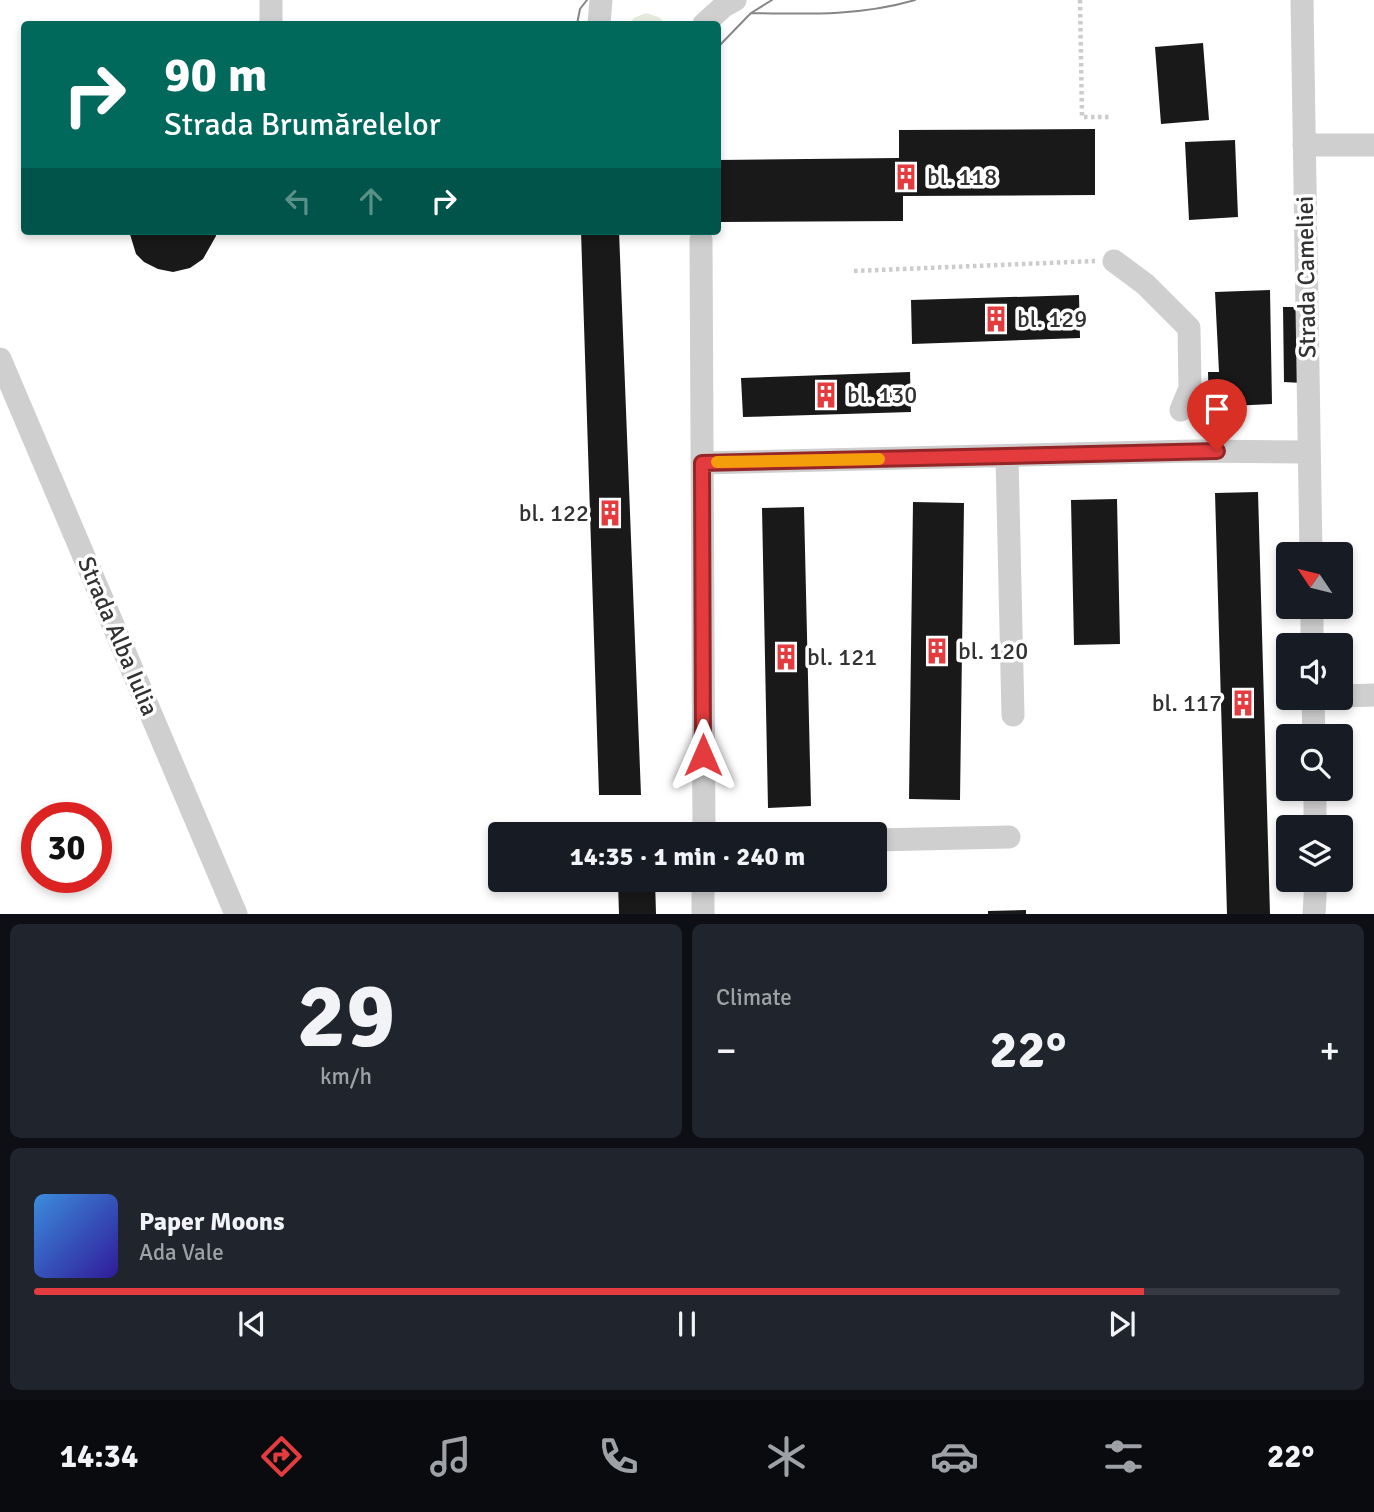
<!DOCTYPE html>
<html lang="en">
<head>
<meta charset="utf-8">
<style>
  :root { --surface:#171b24; --page:#20242c; --text:#f1f3f6; --muted:#9ea1a6; --line:#363941; --accent:#e33b3e }
  body { margin:0; font-family:Signika,sans-serif; background:var(--page); color:var(--text); height:100vh; display:flex; flex-direction:column; font-size:26px; white-space:nowrap }
  * { box-sizing:border-box; margin:0 }
  p { font-size:23px; color:var(--muted) }
  .icon { flex:none; width:38px; height:38px; fill:none; stroke:currentColor; stroke-width:2; stroke-linecap:round; stroke-linejoin:round }
  .map { position:relative; height:914px; overflow:hidden }
  .panel { display:flex; flex-direction:column; gap:10px; padding:10px; background:#0d0f14; flex:1 }
  .panel>* { flex:none }
  .hud { position:absolute; left:21px; top:21px; width:700px; height:214px; border-radius:7px; box-shadow:0 4px 10px #0003; background:#00695c; color:#fff; overflow:hidden }
  .needle { width:46px; rotate:305deg }
  .controls { position:absolute; left:1276px; top:542px; display:grid; gap:14px }
  .controls a { display:grid; place-items:center; width:77px; height:77px; border-radius:7px; background:var(--surface); box-shadow:0 4px 10px #0003; font-size:35px }
  .speed { position:absolute; left:21px; top:802px; display:flex; gap:14px; font-size:35px; font-weight:700; text-align:center }
  .speed>* { display:grid; place-content:center; width:91px; height:91px; border-radius:50%; background:var(--surface); box-shadow:0 4px 10px #0003; line-height:1 }
  .speed .limit { border:10px solid #d22; background:#fff; color:#111 }
  .pin { position:absolute; display:grid; place-items:center; width:60px; height:60px; color:#fff; margin:-72px -30px; border-radius:50% 50% 50% 0; rotate:-45deg; box-shadow:0 0 7px #0007 }
  .pin .icon { rotate:45deg }
  .me { position:absolute; width:77px; margin:-38px; rotate:0deg; stroke-linejoin:round; filter:drop-shadow(0 0 5px #0008) }
  .turn { display:flex; align-items:center; gap:24px; height:147px; padding:0 28px; font-size:32px }
  .turn .icon { width:91px; height:91px; stroke-width:2.5 }
  .turn b { display:block; font-size:49px; line-height:60px }
  .lanes { display:flex; align-items:center; height:66px; padding:0 28px; background:#0003; justify-content:center; gap:35px; direction:ltr }
  .lanes .off { opacity:.35 }
  .big { font-size:52px; font-weight:700; line-height:1.1 }
  .panel .tile { flex:1; display:flex; flex-direction:column; justify-content:center; gap:10px; min-width:0; padding:0 24px; border-radius:10px; background:var(--page) }
  .panel .dial { align-items:center; gap:0 }
  .dial b { font-size:91px; line-height:1 }
  .song { display:flex; align-items:center; gap:21px }
  .cover { width:84px; height:84px; border-radius:10px; background:linear-gradient(135deg,hsl(210 70% 55%),hsl(250 70% 35%)) }
  .played { height:7px; border-radius:4px; background:linear-gradient(90deg,var(--accent) 85%,var(--line) 85%) }
  .keys { display:flex; justify-content:space-around; direction:ltr }
  .heat { display:flex; justify-content:space-between; align-items:center; font-size:38px; direction:ltr }
  .panel .tiles { flex:1; display:grid; gap:10px; grid-template-columns:1fr 1fr }
  .tile:last-child { grid-column:span 2 }
  .trip { position:absolute; left:488px; top:822px; width:399px; height:70px; border-radius:7px; background:var(--surface); box-shadow:0 4px 10px #0003; font-weight:700; line-height:70px; text-align:center }
  .tab-bar { display:flex; height:112px; justify-content:space-around; align-items:center; background:#090b0e; color:var(--muted) }
  .tab-bar .icon { width:49px; height:49px }
  .tab-bar .active { color:var(--accent) }
  .tab-bar b { font-size:32px; color:var(--text) }
  .map>svg:first-child { display:block }
</style>
</head>
<body>
<div class="map">
<svg width="1374" height="914" viewBox="0 0 1374 914">
  <rect width="100%" height="100%" fill="#fff"/>
  <path fill="#e5ebde" d="M646,13L659,17L665,24H629L634,18Z"/>
  <path fill="#191919" d="M1203,43L1209,120L1161,124L1155,47Z
    M1095,129V195L903,196V221L718,222V160L899,158V130Z
    M1235,140L1238,217L1189,220L1185,142Z
    M129,231H216V236L203,259L190,268L173,272L158,269L144,262L136,254Z
    M581,231H619L641,795H599Z
    M1270,290L1272,404L1209,407L1208,372H1219L1215,292Z
    M1079,295L1080,338L912,344L911,300Z
    M1283,307H1302V383L1284,382Z
    M910,372L911,412L743,417L741,378Z
    M1258,492L1270,914H1227L1215,493Z
    M1117,499L1120,644L1074,645L1071,500Z
    M913,502L964,503L960,800L909,799Z
    M804,507L811,806L768,808L762,508Z
    M655,880L656,914H619L618,882Z
    M1026,910V914H988V911Z"/>
  <g fill="none" stroke-linecap="round" stroke-linejoin="round">
    <path stroke="#ccc" stroke-width="4.5" stroke-dasharray="3.5 3.5" stroke-linecap="butt" d="M1080,0L1082,117H1112
      M854,271L1095,261"/>
    <path stroke="#cfcfcf" stroke-width="23" d="M271,0V24
      M1302,0L1311,555
      M599,24L601,0
      M704,24L724,6L735,0
      M1304,145H1374
      M701,240L704,835
      M1114,261L1145,284L1189,328L1190,388L1181,410
      M0,359L236,914
      M1007,457L1013,715
      M702,463L1194,451L1309,452
      M1312,607V646
      M1340,696L1374,695
      M1313,698L1314,737
      M1315,789V828
      M875,840L1009,837
      M703,914V880
      M1314,914L1316,880"/>
    <path stroke="#878787" stroke-width="2" d="M751,13C807,14 861,16 915,0
      M577,24L580,9L587,0
      M718,47L751,13L772,0"/>
  </g>
  <g fill="none" stroke-linecap="round" stroke-linejoin="round">
    <g stroke="#942628" stroke-width="18">
      <path id="route" d="M703,755L702,463L1217,451"/>
    </g>
    <use href="#route" stroke="#e33b3e" stroke-width="12"/>
    <path stroke="#f59e0b" stroke-width="12" d="M717,462L879,459"/>
  </g>
  <defs>
    <g id="building-bare" transform="scale(2.1)"><path d="M-4-6H4V6H1V3H-1V6H-4ZM-2.5-4.3h1.7v1.8h-1.7ZM.8-4.3h1.7v1.8H.8ZM-2.5-1h1.7V.8h-1.7ZM.8-1h1.7V.8H.8Z" fill="#e33b3e" stroke="#fff" stroke-width="2.5" paint-order="stroke"/></g>
  </defs>
  <g fill-rule="evenodd">
    <use href="#building-bare" x="906" y="177"/>
    <use href="#building-bare" x="996" y="319"/>
    <use href="#building-bare" x="826" y="395"/>
    <use href="#building-bare" x="610" y="513"/>
    <use href="#building-bare" x="937" y="651"/>
    <use href="#building-bare" x="786" y="657"/>
    <use href="#building-bare" x="1243" y="703"/>
  </g>
  <g text-anchor="middle" stroke-width="7" stroke-linejoin="round" paint-order="stroke">
    <g font-size="24" fill="#323232" stroke="#fff" text-anchor="start">
      <text x="927" y="185">bl. 118</text>
      <text x="1017" y="327">bl. 129</text>
      <text x="847" y="403">bl. 130</text>
      <text x="589" y="521" text-anchor="end">bl. 122</text>
      <text x="958" y="659">bl. 120</text>
      <text x="807" y="665">bl. 121</text>
      <text x="1222" y="711" text-anchor="end">bl. 117</text>
    </g>
    <g font-size="24" fill="#323232" stroke="#fff">
      <text transform="translate(1306 277) rotate(-91)" y="8">Strada Cameliei</text>
      <text transform="translate(118 636) rotate(67)" y="8">Strada Alba Iulia</text>
    </g>
  </g>
</svg>
<div class="controls">
<a><svg class="needle" viewBox="-14 -14 28 28"><path d="M0-13l5 13h-10z" fill="#e53935"/><path d="M0 13l5-13h-10z" fill="#9ea1a6"/></svg></a>
<a><svg class="icon" aria-label="sound" viewBox="0 0 24 24"><path d="M4 9h4l5-4v14l-5-4H4zM17 9q2 3 0 6"/></svg></a>
<a><svg class="icon" aria-label="search" viewBox="0 0 24 24"><circle cx="10" cy="10" r="6"/><path d="M15 15l6 6"/></svg></a>
<a><svg class="icon" aria-label="layers" viewBox="0 0 24 24"><path d="M12 4l9 5-9 5-9-5zM3 14l9 5 9-5"/></svg></a>
</div>
<div class="speed"><div class="limit">30</div></div>
<div class="pin" style="left:1217px;top:451px;background:#d93025"><svg class="icon" aria-label="arrive" viewBox="0 0 24 24"><path d="M6 21V4h12l-3 4 3 4H6"/></svg></div>
<svg class="me" style="left:703px;top:755px" viewBox="-20 -20 40 40"><path d="M0-17L14 15 0 8-14 15z" fill="#e33b3e" stroke="#fff" stroke-width="4"/></svg>
<div class="trip">14:35 · 1 min · 240 m</div>
<div class="hud">
<div class="turn"><svg class="icon" aria-label="right" viewBox="0 0 24 24"><path d="M7 20v-9h11M14 6l5 5-5 5"/></svg><div><b>90 m</b>Strada Brumărelelor</div></div>
<div class="lanes"><svg class="icon off" aria-label="left" viewBox="0 0 24 24"><path d="M17 20v-9H6M10 6l-5 5 5 5"/></svg><svg class="icon off" aria-label="ahead" viewBox="0 0 24 24"><path d="M12 20V5M6 11l6-6 6 6"/></svg><svg class="icon" aria-label="right" viewBox="0 0 24 24"><path d="M7 20v-9h11M14 6l5 5-5 5"/></svg></div>
</div>
</div>
<section class="panel">
<div class="tiles">
<div class="tile dial"><b>29</b><p>km/h</p></div>
<div class="tile"><p>Climate</p>
<div class="heat"><a>−</a><b class="big">22°</b><a>+</a></div>
</div>
<div class="tile">
<div class="song"><i class="cover"></i><div><b>Paper Moons</b><p>Ada Vale</p></div></div>
<div class="played"></div>
<div class="keys"><svg class="icon" aria-label="previous" viewBox="0 0 24 24"><path d="M18 5L8 12l10 7zM5 5v14"/></svg><svg class="icon" aria-label="pause" viewBox="0 0 24 24"><path d="M8 5v14M16 5v14"/></svg><svg class="icon" aria-label="next" viewBox="0 0 24 24"><path d="M6 5l10 7-10 7zM19 5v14"/></svg></div>
</div>
</div>
</section>
<nav class="tab-bar">
<b>14:34</b>
<svg class="icon active" aria-label="directions" viewBox="0 0 24 24"><path d="M12 3l9 9-9 9-9-9zM9 14v-3h6M13 9l2 2-2 2"/></svg>
<svg class="icon" aria-label="music" viewBox="0 0 24 24"><path d="M9 18V5l10-2v13"/><circle cx="6" cy="18" r="3"/><circle cx="16" cy="16" r="3"/></svg>
<svg class="icon" aria-label="phone" viewBox="0 0 24 24"><path d="M5 4h4l2 5-3 2q2 4 5 5l2-3 5 2v4C11 20 4 13 5 4z"/></svg>
<svg class="icon" aria-label="climate" viewBox="0 0 24 24"><path d="M12 3v18M4 7l16 10M4 17L20 7"/></svg>
<svg class="icon" aria-label="car" viewBox="0 0 24 24"><path d="M5 17H2v-5l4-1 3-4h7l3 4 3 1v5h-3M9 17h6M6 11h13"/><circle cx="7" cy="17" r="2"/><circle cx="17" cy="17" r="2"/></svg>
<svg class="icon" aria-label="filters" viewBox="0 0 24 24"><path d="M4 7h16M4 17h16"/><circle cx="9" cy="7" r="2"/><circle cx="15" cy="17" r="2"/></svg>
<b>22°</b>
</nav>
</body>
</html>
